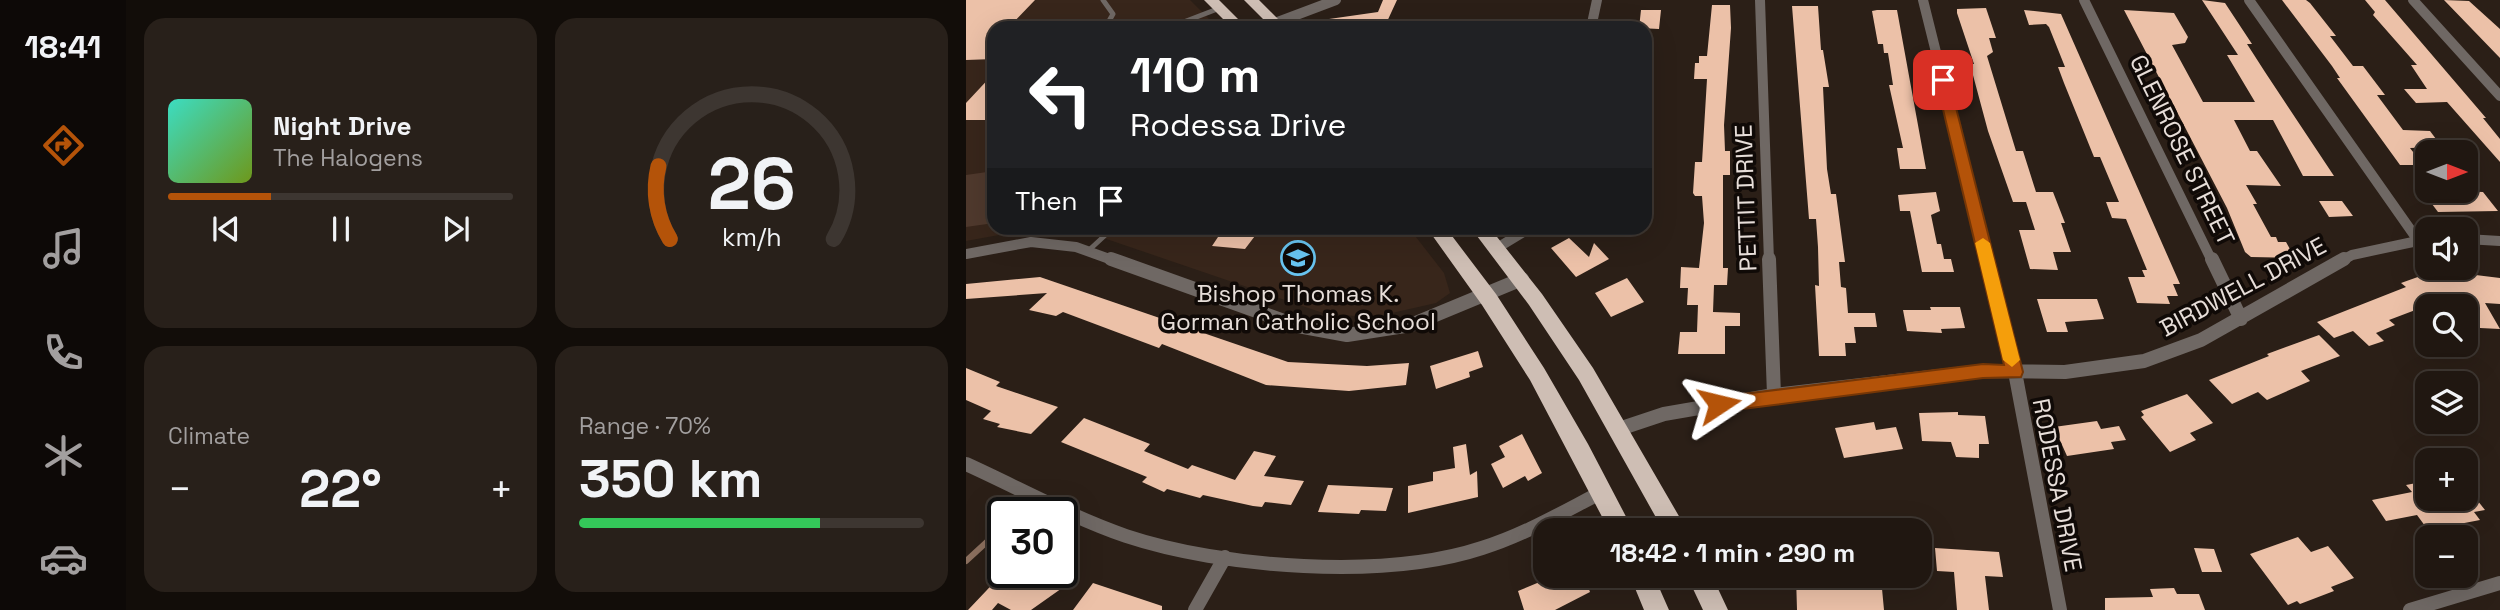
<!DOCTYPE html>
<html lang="en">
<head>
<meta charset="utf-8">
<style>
  :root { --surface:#201711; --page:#28201a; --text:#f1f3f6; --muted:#a29f9f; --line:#3d3631; --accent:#b45309 }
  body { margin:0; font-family:"Space Grotesk",sans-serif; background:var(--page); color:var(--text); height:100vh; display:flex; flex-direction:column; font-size:26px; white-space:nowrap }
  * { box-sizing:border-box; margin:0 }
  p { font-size:23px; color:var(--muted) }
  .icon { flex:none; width:38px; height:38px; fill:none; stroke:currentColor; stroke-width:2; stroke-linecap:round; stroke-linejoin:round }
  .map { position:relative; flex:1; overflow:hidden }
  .drawer { display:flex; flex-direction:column; gap:18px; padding:18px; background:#120d09; width:840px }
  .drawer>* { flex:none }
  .guide { position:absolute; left:21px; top:21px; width:665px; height:214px; border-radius:21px; box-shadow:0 7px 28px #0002,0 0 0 2px var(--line); background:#202124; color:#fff; overflow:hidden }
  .needle { width:46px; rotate:90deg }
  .buttons { position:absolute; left:1449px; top:140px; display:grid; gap:14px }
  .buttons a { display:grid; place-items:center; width:63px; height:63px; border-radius:14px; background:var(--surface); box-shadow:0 7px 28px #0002,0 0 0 2px var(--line); font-size:35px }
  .speed { position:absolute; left:21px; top:497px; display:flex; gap:14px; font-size:35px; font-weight:700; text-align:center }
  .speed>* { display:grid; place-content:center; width:91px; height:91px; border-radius:50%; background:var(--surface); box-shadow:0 7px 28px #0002,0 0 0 2px var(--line); line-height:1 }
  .speed .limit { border:4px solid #111; border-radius:10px; background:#fff; color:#111 }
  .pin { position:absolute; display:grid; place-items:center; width:60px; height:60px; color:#fff; margin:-30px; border-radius:14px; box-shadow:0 4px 10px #0006 }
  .me { position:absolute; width:77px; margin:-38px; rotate:80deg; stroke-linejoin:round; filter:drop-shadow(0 0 5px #0008) }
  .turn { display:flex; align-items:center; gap:24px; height:147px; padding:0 28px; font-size:32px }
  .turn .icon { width:91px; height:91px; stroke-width:2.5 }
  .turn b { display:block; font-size:49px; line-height:60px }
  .then { display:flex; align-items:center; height:66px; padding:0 28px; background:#0003; gap:14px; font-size:26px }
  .big { font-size:52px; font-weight:800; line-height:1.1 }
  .drawer .tile { flex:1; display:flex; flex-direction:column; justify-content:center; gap:10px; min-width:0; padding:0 24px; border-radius:21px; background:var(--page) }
  .drawer .dial { align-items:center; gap:0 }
  .dial svg { height:182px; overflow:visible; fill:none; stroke:var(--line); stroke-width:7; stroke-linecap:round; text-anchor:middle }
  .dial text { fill:var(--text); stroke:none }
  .song { display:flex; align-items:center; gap:21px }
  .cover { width:84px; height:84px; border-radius:10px; background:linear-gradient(135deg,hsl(170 70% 55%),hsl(80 70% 35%)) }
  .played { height:7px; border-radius:4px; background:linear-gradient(90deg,var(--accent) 30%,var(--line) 30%) }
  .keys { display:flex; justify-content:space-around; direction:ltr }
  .heat { display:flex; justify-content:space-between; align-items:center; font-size:38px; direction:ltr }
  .charge { height:10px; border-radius:5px; background:linear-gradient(90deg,#34c759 70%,var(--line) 0) }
  .drawer .tiles { flex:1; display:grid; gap:18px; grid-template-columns:repeat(2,1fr) }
  .trip { position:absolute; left:567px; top:518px; width:399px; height:70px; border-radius:21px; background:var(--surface); box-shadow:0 7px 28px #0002,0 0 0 2px var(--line); font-weight:800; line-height:70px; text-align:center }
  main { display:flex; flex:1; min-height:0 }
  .dock { display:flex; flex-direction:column; width:126px; justify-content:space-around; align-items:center; background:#0d0907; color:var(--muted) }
  .dock .icon { width:49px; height:49px }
  .dock .selected { color:var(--accent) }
  .dock b { font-size:32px; color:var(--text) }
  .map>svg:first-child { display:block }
</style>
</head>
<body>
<main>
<nav class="dock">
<b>18:41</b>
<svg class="icon selected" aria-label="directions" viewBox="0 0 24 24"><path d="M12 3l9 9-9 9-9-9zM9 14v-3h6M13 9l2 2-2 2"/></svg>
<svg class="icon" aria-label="music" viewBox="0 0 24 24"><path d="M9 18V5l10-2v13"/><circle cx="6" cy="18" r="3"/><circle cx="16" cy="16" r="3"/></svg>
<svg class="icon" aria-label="phone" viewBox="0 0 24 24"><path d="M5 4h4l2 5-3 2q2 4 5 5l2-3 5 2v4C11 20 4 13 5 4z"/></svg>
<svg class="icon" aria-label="climate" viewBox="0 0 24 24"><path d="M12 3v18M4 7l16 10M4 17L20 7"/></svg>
<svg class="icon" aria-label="car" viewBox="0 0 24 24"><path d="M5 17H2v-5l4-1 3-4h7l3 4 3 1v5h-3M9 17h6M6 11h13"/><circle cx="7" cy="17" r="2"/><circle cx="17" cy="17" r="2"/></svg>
</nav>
<section class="drawer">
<div class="tiles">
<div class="tile">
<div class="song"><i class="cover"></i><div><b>Night Drive</b><p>The Halogens</p></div></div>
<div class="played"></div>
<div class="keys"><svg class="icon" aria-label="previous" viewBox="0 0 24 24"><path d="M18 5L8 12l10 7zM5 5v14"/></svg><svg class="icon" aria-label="pause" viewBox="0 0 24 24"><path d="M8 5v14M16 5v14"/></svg><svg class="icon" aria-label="next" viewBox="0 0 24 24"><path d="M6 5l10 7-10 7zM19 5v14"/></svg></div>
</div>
<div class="tile dial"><svg viewBox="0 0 100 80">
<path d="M14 69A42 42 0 1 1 86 69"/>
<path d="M14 69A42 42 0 0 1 9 37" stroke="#b45309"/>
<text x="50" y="56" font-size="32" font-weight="700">26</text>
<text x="50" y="72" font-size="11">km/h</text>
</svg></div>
<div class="tile"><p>Climate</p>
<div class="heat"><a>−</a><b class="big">22°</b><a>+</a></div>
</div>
<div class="tile"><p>Range · 70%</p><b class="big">350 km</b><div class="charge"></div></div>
</div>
</section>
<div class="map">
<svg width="1534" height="610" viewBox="0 0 1534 610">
  <rect width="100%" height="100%" fill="#2b1f17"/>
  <path fill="#38261b" d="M0,0H224L252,28H28V228H72L0,241Z
    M85,228H443L478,273L484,293L470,303L417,315L389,316L357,313L120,232Z"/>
  <path fill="#4f392d" d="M28,171V223L0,227V175Z"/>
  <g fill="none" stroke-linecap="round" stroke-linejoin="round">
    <path stroke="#8c705f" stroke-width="6" d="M0,561L37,527"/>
  </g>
  <path fill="#ecc1a8" d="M0,0H69L42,28H28V59L0,60Z
    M417,0H431L419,26L364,25L363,19L412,12Z
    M1236,0L1259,3L1286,44H1281L1299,72L1368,176H1337L1307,120H1268L1284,151H1291L1315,186L1280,185L1291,204H1287L1305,237H1310L1312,242H1320L1329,258L1285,257L1279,252L1261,208L1158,10L1208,13L1222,37L1219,43L1206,45L1237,102H1289L1261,55H1272Z
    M1316,0H1340L1344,3L1370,36H1364L1387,66H1397L1419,95H1411L1437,130L1464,131L1476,147L1444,148L1457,165H1434L1371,78H1374L1366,66Z
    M1399,0H1419L1520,118H1517L1534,139V162L1481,102L1450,103L1438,89H1461L1445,65H1451L1407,15L1409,12Z
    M1478,0L1503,1L1534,29V58Z
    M746,5H764L765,28L758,125L759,151H764V175H757V268H762L761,285H748L747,312L774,313V326H759V354H712L714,332H731L732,305H721L722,288H714L715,267L733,268L738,223L736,196H729L727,193L729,162H736L741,79H728L729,63H733V56H741Z
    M826,6H852L855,50H857L863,87H857L861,169L865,194H870L879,262H873L875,287L880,288L882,313H909L911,327H888L890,343H879L880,356H853L849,285L853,286L852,247L850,219H843Z
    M1020,8L1030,38H1023L1027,52L1021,56L1050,151H1057L1070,192H1087L1099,223H1095L1105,252H1087L1092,270L1064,269L1053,230H1069L1060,202H1047L1022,131L1004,64H1008L991,13V9Z
    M675,10H695L693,29L673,28Z
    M911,10H931L960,169H934L931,148H937L923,85H927L922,53H918L917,44H912L906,11Z
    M1058,10L1095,14L1214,284H1207L1212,296H1201L1204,304L1171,303L1162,277H1179L1176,270H1181L1160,219L1146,218L1140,202H1153L1134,157H1128L1098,83L1092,67H1099L1083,27L1080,24L1063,25Z
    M28,73V120H0V103Z
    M1484,191L1517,192L1532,211L1472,212L1460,196L1488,197Z
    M970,192L974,211L965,215L971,244H975L978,259H985L988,272H956L944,211H934L932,195Z
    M1353,201H1376L1387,216L1363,217Z
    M258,228H295L279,249L246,246Z
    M603,238L623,257L628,243L643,259L610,277L585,248Z
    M1461,269L1534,278V304L1519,303L1534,329L1514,328L1500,315V306H1461V318L1452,309L1423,320L1429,325L1410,333L1418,341L1403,346L1387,331L1368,338L1351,322L1440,287L1435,283L1463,273Z
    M74,277L322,362L401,366L443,363L440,385L383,391L300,385L196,344L193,348L97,312L90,316L63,310L81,293L0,299V284Z
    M661,278L678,302L645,317L629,293Z
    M1071,299H1131L1138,319L1099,322L1102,332H1081Z
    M964,307H994L999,328L975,329L976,333L941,331L937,310H965Z
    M1353,335L1374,356L1335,371L1344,381L1301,400L1292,392L1266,404L1243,380L1303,356L1301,354Z
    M512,351L517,367L503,372L504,377L470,389L464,366Z
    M0,368L34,382L30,386L92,407L65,434L31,427L34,424L17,419L25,411L0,400Z
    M1221,394L1247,423L1224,433L1230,440L1204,452L1175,417L1178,415L1175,411Z
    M992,412V415L1019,416L1023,444H1013V458L990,457L985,442L956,441L953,413Z
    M118,418L184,444L178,451L222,469L226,465L269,480L288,451L310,456L298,476L338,481L325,505L299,502L296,507L287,506L237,495L234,498L201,489L198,492L176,482L181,477L95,442Z
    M1131,421L1135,429L1153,426L1160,440L1145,442L1148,449L1101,456L1088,427Z
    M908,422L910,430L930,427L937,449L878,458L869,428Z
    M556,434L576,473L562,481L559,476L537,488L525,464L539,457L533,446Z
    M500,444L504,475L511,471L512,497L442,513V486L467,481V472L489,468L487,447Z
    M1461,481V499H1500V486L1519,510L1508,512L1514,520L1462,530L1451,515L1420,521L1406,500L1446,492L1440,485Z
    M362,485L427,488L420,511L395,510L393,514L352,512Z
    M1332,537L1345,552L1362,546L1388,578L1365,587L1368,591L1334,604L1331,601L1322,605L1284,554Z
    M969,548L1033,552L1037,577L1019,576L1023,610H991L988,572L971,571Z
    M1228,548L1248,549L1256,572H1236Z
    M38,572H94L99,586L65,610H45L32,603L26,610H2Z
    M588,576H618L624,592L589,610H558L552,591Z
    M830,576L915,578L918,610H831Z
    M127,583L196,606V610H107Z
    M1208,588L1211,594H1233L1239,610H1139V598L1187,597L1184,589Z"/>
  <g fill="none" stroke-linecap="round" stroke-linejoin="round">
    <path stroke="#6f6864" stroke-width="5" d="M137,0L147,14L139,28
      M202,28L254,8
      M122,251L147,228"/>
    <path stroke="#6f6864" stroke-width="10" d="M794,0L803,261
      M957,0L1022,261
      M1118,0L1246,261
      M1283,0L1451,239
      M1447,0L1534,96
      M309,23L370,0
      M625,28L631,0
      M1500,239L1534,241
      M531,248L564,228
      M0,254L65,242L110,247L149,261
      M1375,261L1386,255L1461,239"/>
    <path stroke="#6f6864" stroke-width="14" d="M145,259L332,326L381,335L445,325L556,279
      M803,259L808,395
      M1021,259L1049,372L1094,610
      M1246,259L1275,319
      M656,428L698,414L808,395L1017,371L1099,372L1178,361L1235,340L1378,259
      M0,464C53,488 105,517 160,536C256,568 419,580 516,548C558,535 597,512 636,492
      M229,610L259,557
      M1444,610L1534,583"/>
    <path fill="#cebeb4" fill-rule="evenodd" d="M238,0H253L281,28H266Z
      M278,0H293L321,28H306Z
      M461,228H480L530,294L578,368L622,444L667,530H643L564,380L516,305Z
      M505,228H524L576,294L627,368L721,530H697L613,380L563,305Z
      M664,576H688L703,610H678Z
      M721,576H746L762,610H737Z"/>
  </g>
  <path fill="#b45309" stroke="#753606" stroke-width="2" d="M977,76L983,80L1057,372L1055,377L1017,378L753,412L747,410L744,404L753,397L1017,364L1038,365L970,80Z"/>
  <path fill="#f59e0b" d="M1017,238L1024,243L1054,360L1046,367L1037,360L1009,243Z"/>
  <defs>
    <g id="school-ring" transform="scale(1.75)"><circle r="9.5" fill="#100a07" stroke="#68c4f0" stroke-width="1.5"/><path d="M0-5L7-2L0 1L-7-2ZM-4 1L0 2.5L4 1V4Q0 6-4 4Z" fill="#68c4f0"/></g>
  </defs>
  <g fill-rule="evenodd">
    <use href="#school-ring" x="332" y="258"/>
  </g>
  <g text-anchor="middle" stroke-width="7" stroke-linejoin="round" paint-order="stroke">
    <g font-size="24" fill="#e7ded9" stroke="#100a07">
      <text transform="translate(1216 150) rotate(64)" y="8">GLENROSE STREET</text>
      <text transform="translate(780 198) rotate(-92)" y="8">PETTIT DRIVE</text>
      <text transform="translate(1277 287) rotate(-28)" y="8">BIRDWELL DRIVE</text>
      <text transform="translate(1091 485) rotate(79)" y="8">RODESSA DRIVE</text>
    </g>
    <g font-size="24" fill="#e7ded9" stroke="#100a07">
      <text x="332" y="302">Bishop Thomas K.<tspan x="332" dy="28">Gorman Catholic School</tspan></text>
    </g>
  </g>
</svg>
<div class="buttons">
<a><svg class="needle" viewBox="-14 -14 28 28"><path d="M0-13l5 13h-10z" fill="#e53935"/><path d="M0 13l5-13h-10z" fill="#a29f9f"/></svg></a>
<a><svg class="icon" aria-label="sound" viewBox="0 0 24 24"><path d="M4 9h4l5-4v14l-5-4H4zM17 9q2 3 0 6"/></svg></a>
<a><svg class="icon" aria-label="search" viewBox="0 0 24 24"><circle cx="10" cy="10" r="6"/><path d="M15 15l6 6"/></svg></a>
<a><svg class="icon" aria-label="layers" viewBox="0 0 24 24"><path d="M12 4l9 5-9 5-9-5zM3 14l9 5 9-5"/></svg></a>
<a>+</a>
<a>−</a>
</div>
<div class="speed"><div class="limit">30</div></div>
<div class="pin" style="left:977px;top:80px;background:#d93025"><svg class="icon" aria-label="arrive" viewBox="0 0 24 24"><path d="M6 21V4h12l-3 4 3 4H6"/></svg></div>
<svg class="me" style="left:753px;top:404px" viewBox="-20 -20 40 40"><path d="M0-17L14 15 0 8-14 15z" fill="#b45309" stroke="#fff" stroke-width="4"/></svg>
<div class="trip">18:42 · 1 min · 290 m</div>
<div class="guide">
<div class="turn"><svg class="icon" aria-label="left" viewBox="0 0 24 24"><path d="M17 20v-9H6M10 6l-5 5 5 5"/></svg><div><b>110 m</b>Rodessa Drive</div></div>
<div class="then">Then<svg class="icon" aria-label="arrive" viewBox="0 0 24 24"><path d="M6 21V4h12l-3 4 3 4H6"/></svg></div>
</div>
</div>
</main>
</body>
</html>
